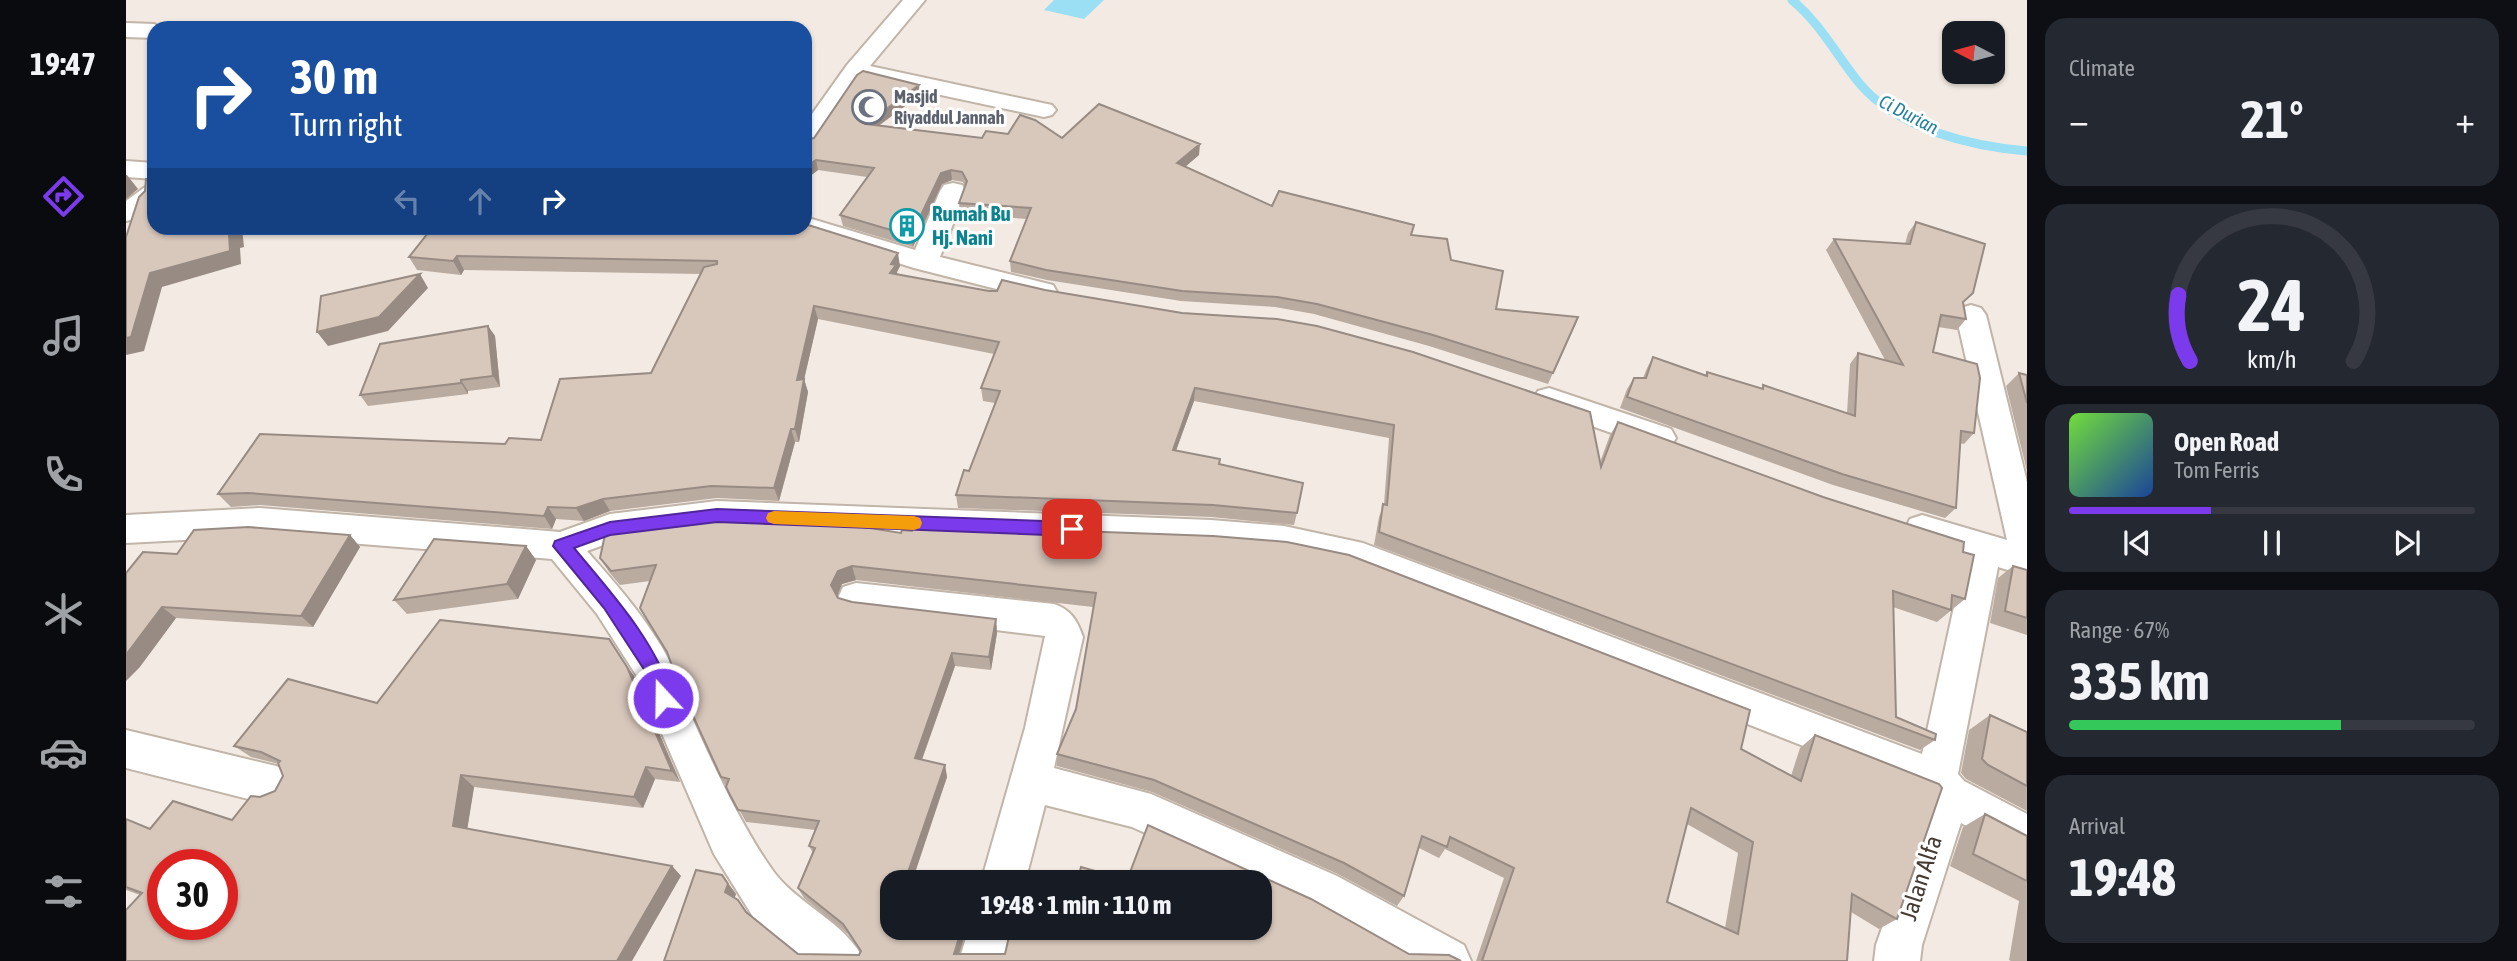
<!DOCTYPE html>
<html lang="en">
<head>
<meta charset="utf-8">
<style>
  :root { --surface:#171b24; --page:#242831; --text:#f1f3f6; --muted:#9ea1a6; --line:#363941; --accent:#7c3aed }
  body { margin:0; font-family:"Asap Condensed",sans-serif; background:var(--page); color:var(--text); height:100vh; display:flex; flex-direction:column; font-size:26px; white-space:nowrap }
  * { box-sizing:border-box; margin:0 }
  p { font-size:23px; color:var(--muted) }
  .icon { flex:none; width:38px; height:38px; fill:none; stroke:currentColor; stroke-width:2; stroke-linecap:round; stroke-linejoin:round }
  .map { position:relative; flex:1; overflow:hidden }
  .details { display:flex; flex-direction:column; gap:18px; padding:18px; background:#0d0f14; width:490px }
  .details>* { flex:none }
  .top-card { position:absolute; left:21px; top:21px; width:665px; height:214px; border-radius:21px; box-shadow:0 2px 5px #0004; background:#1a4fa0; color:#fff; overflow:hidden }
  .needle { width:46px; rotate:276deg }
  .tools { position:absolute; left:1816px; top:21px; display:grid; gap:14px }
  .tools a { display:grid; place-items:center; width:63px; height:63px; border-radius:14px; background:var(--surface); box-shadow:0 2px 5px #0004; font-size:35px }
  .speed { position:absolute; left:21px; top:849px; display:flex; gap:14px; font-size:35px; font-weight:700; text-align:center }
  .speed>* { display:grid; place-content:center; width:91px; height:91px; border-radius:50%; background:var(--surface); box-shadow:0 2px 5px #0004; line-height:1 }
  .speed .limit { border:10px solid #d22; background:#fff; color:#111 }
  .pin { position:absolute; display:grid; place-items:center; width:60px; height:60px; color:#fff; margin:-30px; border-radius:14px; box-shadow:0 4px 10px #0006 }
  .me { position:absolute; width:77px; margin:-38px; rotate:339deg; stroke-linejoin:round; filter:drop-shadow(0 0 5px #0008) }
  .turn { display:flex; align-items:center; gap:24px; height:147px; padding:0 28px; font-size:32px }
  .turn .icon { width:91px; height:91px; stroke-width:2.5 }
  .turn b { display:block; font-size:49px; line-height:60px }
  .lanes { display:flex; align-items:center; height:66px; padding:0 28px; background:#0003; justify-content:center; gap:35px; direction:ltr }
  .lanes .off { opacity:.35 }
  .big { font-size:52px; font-weight:700; line-height:1.1 }
  .details .widget { flex:1; display:flex; flex-direction:column; justify-content:center; gap:10px; min-width:0; padding:0 24px; border-radius:21px; background:var(--page) }
  .details .dial { align-items:center; gap:0 }
  .dial svg { height:182px; overflow:visible; fill:none; stroke:var(--line); stroke-width:7; stroke-linecap:round; text-anchor:middle }
  .dial text { fill:var(--text); stroke:none }
  .song { display:flex; align-items:center; gap:21px }
  .cover { width:84px; height:84px; border-radius:10px; background:linear-gradient(135deg,hsl(100 70% 55%),hsl(220 70% 35%)) }
  .played { height:7px; border-radius:4px; background:linear-gradient(90deg,var(--accent) 35%,var(--line) 35%) }
  .keys { display:flex; justify-content:space-around; direction:ltr }
  .heat { display:flex; justify-content:space-between; align-items:center; font-size:38px; direction:ltr }
  .charge { height:10px; border-radius:5px; background:linear-gradient(90deg,#34c759 67%,var(--line) 0) }
  .trip { position:absolute; left:754px; top:870px; width:392px; height:70px; border-radius:21px; background:var(--surface); box-shadow:0 2px 5px #0004; font-weight:700; line-height:70px; text-align:center }
  main { display:flex; flex:1; min-height:0 }
  .dock { display:flex; flex-direction:column; width:126px; justify-content:space-around; align-items:center; background:#090b0e; color:var(--muted) }
  .dock .icon { width:49px; height:49px }
  .dock .selected { color:var(--accent) }
  .dock b { font-size:32px; color:var(--text) }
  .map>svg:first-child { display:block }
</style>
</head>
<body>
<main>
<nav class="dock">
<b>19:47</b>
<svg class="icon selected" aria-label="directions" viewBox="0 0 24 24"><path d="M12 3l9 9-9 9-9-9zM9 14v-3h6M13 9l2 2-2 2"/></svg>
<svg class="icon" aria-label="music" viewBox="0 0 24 24"><path d="M9 18V5l10-2v13"/><circle cx="6" cy="18" r="3"/><circle cx="16" cy="16" r="3"/></svg>
<svg class="icon" aria-label="phone" viewBox="0 0 24 24"><path d="M5 4h4l2 5-3 2q2 4 5 5l2-3 5 2v4C11 20 4 13 5 4z"/></svg>
<svg class="icon" aria-label="climate" viewBox="0 0 24 24"><path d="M12 3v18M4 7l16 10M4 17L20 7"/></svg>
<svg class="icon" aria-label="car" viewBox="0 0 24 24"><path d="M5 17H2v-5l4-1 3-4h7l3 4 3 1v5h-3M9 17h6M6 11h13"/><circle cx="7" cy="17" r="2"/><circle cx="17" cy="17" r="2"/></svg>
<svg class="icon" aria-label="filters" viewBox="0 0 24 24"><path d="M4 7h16M4 17h16"/><circle cx="9" cy="7" r="2"/><circle cx="15" cy="17" r="2"/></svg>
</nav>
<div class="map">
<svg width="1901" height="961" viewBox="0 0 1901 961">
  <rect width="100%" height="100%" fill="#f3ebe3"/>
  <path fill="#9adff4" d="M928,0H978L958,19L918,10Z"/>
  <g fill="none" stroke-linecap="round" stroke-linejoin="round">
    <path stroke="#9adff4" stroke-width="9" d="M1666,0C1694,23 1711,56 1734,84C1772,129 1844,146 1901,151"/>
    <g stroke="#c1b4a8" stroke-width="4">
      <path id="minor" d="M777,0H799L744,66L926,105L930,110L926,115L918,117L735,78L688,147L679,149V124L721,65Z
        M0,23L28,24L37,28H28V38L0,37Z
        M0,161L28,163V179L0,177Z
        M827,183L836,185L840,191L814,257L927,285L931,292L927,299L917,301L788,268L670,231L667,228H679V217L789,250L814,191L818,185Z
        M28,185V205L9,219L0,221V201L19,187Z
        M1845,305L1855,308L1860,315L1901,482V576L1872,567L1832,774L1838,781L1901,814V858L1835,823L1796,945L1794,961H1748L1750,945L1801,799L1797,793L1222,567L1158,554L1085,548L591,529L486,542L461,551C491,585 523,621 544,662C550,673 552,685 557,697C580,750 612,821 645,868C669,904 722,923 738,961H680L629,920L588,854L512,678L471,614L426,559L134,536L0,543V515L134,508L434,532L484,514L591,501L1085,520L1158,526L1237,543L1796,754L1839,556L1784,539L1779,529L1784,519L1796,515L1881,540L1830,315L1835,308Z
        M1423,388L1545,429L1550,438L1545,447L1534,450L1412,407L1407,399L1412,391Z
        M730,583L928,604C945,610 951,620 957,637L928,768L1025,794L1211,876L1338,945L1345,961H1277L1181,906L1134,885V882H1127L1006,827L919,805L899,882H855L899,728L919,636L730,613L717,609L712,598L717,587Z
        M0,730L150,766L164,772L171,786L164,800L150,806L0,768Z
        M843,928H887L879,961H833Z"/>
    </g>
    <use href="#minor" fill="#fff" fill-rule="evenodd"/>
  </g>
  <path fill="#baaba1" fill-rule="evenodd" d="M794,95L754,125L856,138L882,134L936,138L1073,155L1059,166L1146,206L1285,235L1325,260L1427,373L1422,384L1303,346L1188,314L1149,307L1055,301L921,280L885,272L884,261L901,219L834,214L833,203L839,187L837,182L826,180L816,184L787,247L717,226L714,215L741,177L692,170L679,180L688,138Z
    M1790,222L1838,305L1840,319L1831,330L1812,327L1807,352L1848,433L1838,444L1834,443L1830,508L1819,518L1707,485L1494,408L1501,389L1508,378H1517L1521,368L1527,357L1579,375L1581,372L1635,389L1637,385L1721,413L1724,364L1732,353L1759,360L1700,250L1708,239L1779,244L1782,233Z
    M306,228L774,266L771,272V275L1474,462L1484,435L1492,422L1837,552L1839,599L1811,622L1767,607L1770,717L1809,740L1794,750L1248,545L1253,517L1258,504L1263,438L1068,401L1050,450L1093,464L1171,513L1168,525L1085,517L832,508L830,495L843,471L869,403L857,401L855,388L868,354L692,319L678,379L682,392L673,442H669L653,501L591,498L484,511L458,521L430,519L426,529L134,505L105,507L92,494L379,444L415,440L525,373L574,274L338,270L335,275L291,270L283,257Z
    M362,326L369,336L374,387L342,391V394L242,406L234,395Z
    M1893,373L1901,375V471L1880,386Z
    M705,522L1615,749L1665,776L1674,748L1689,735L1771,919L1753,929L1725,912L1721,961H1350L1378,878L1319,849L1313,858L1293,848L1278,896L1271,906L1212,874L1026,792L931,766V754L950,709L967,607L730,580L716,584L711,596L712,598L726,602L870,619L871,633L865,670L829,666L796,760L819,765L821,777L766,928H841L833,954H879L1001,880L1283,954L538,961L596,875L610,894L608,898L612,900L623,915L672,954L733,955L735,952L722,934L678,898L672,888L687,853L683,846L689,830L620,822L595,777L524,581L494,585L483,572L474,558ZM1561,824L1612,853L1599,928L1541,902Z
    M224,535L234,547L187,627L50,618L13,668L51,554Z
    M400,546L410,560L392,599L281,614L268,600Z
    M1887,566L1901,570V635L1864,623L1872,578Z
    M510,679L554,782L529,779L517,808L348,787L341,829L546,866L555,876L14,895L0,890V819L24,829L106,820L149,791L157,776L153,764L125,757L108,746L251,703Z
    M1864,715L1901,732V811L1840,779L1835,773L1843,730Z
    M1859,814L1901,836V961H1885L1883,960L1893,901L1824,866L1837,827Z"/>
  <path fill="#978b83" d="M793,85L794,95L741,134L740,124Z
    M1074,144L1073,155L1051,174V163Z
    M690,160L692,170L679,180V167Z
    M825,170L826,180L816,184L787,247L785,236L815,173Z
    M0,175H1L12,189L0,199Z
    M107,228H116L118,247L114,248L115,264L36,287L18,351L0,355V338L24,273L103,234Z
    M772,253L774,266L771,272L772,278L764,273L765,264Z
    M331,256L338,270L335,275L327,261Z
    M294,274L302,288L262,331L202,346L191,332Z
    M688,306L692,319L675,393L671,380Z
    M362,326L369,336L374,387L367,376Z
    M678,379L682,392L673,442L669,429Z
    M335,380L342,391V394L335,383Z
    M1069,388L1068,401L1046,462L1047,450Z
    M665,429L669,442L653,501L648,488Z
    M477,499L484,511L458,521L450,508Z
    M422,507L430,519L426,529L418,516Z
    M224,535L234,547L187,627L175,616Z
    M400,546L410,560L392,599L381,584Z
    M726,566L730,580L716,584L710,599L705,585L712,571Z
    M36,607L50,618L13,668L0,681V655Z
    M870,619L871,633L865,670L863,657Z
    M483,639L510,679L554,782L546,771Z
    M826,653L829,666L792,770L789,758Z
    M819,765L821,777L786,882L780,878Z
    M520,767L529,779L517,808L508,797Z
    M335,775L348,787L340,837L327,826Z
    M546,866L555,876L506,961H491Z
    M596,875L610,894L607,902L599,892Z
    M836,928H841L831,961L828,954Z"/>
  <path fill="#d8c7bb" stroke="#978b83" stroke-width="2" fill-rule="evenodd" d="M737,71L793,85L740,124L856,138L860,131L882,134L894,115L909,120L936,138L973,104L1074,144L1051,163L1146,206L1153,191L1288,225L1285,235L1321,239L1325,260L1377,271L1370,309L1452,317L1427,373L1307,335L1191,304L1151,297L1056,291L920,270L884,261L905,208L833,203L841,181L836,172L825,170L815,173L785,236L714,215L748,168L690,160L679,167V140L688,138L731,75Z
    M20,179L28,181V228H107L108,233L103,234L104,251L24,273L5,337L0,338V237L13,197L19,191Z
    M1790,222L1859,244L1847,293L1837,302L1840,319L1815,315L1807,352L1851,364L1854,378L1848,433L1835,431L1830,508L1716,474L1501,397L1508,378H1520L1527,357L1581,376V372L1637,389V385L1729,416L1732,353L1777,365L1708,239L1784,244Z
    M679,224L772,253L765,264L770,265L764,273L863,291H871L876,280L919,290L1056,313L1151,319L1191,326L1287,352L1464,412L1475,467L1492,422L1697,497L1838,542L1837,552L1848,555L1839,599L1826,595L1825,610L1767,591L1770,717L1810,734L1809,740L1253,532L1257,504L1261,505L1268,425L1069,388L1047,450L1094,459L1093,464L1177,483L1171,513L1087,505L830,495L838,470L843,471L874,391L855,388L873,342L688,306L671,380L678,379L669,429H665L648,488L585,486L477,499L450,508L422,507L418,516L122,493L92,494L134,434L379,444L383,438L415,440L434,379L525,373L578,267L591,264V261L331,256L327,261L283,257L306,228H679Z
    M294,274L253,317L191,332L195,296Z
    M362,326L367,376L335,380V383L234,395L254,344Z
    M1893,373L1901,375V403Z
    M585,517L705,522L775,533L776,530L786,531L788,525L1087,536L1161,542L1223,555L1624,710L1615,749L1675,781L1689,735L1813,784L1816,788L1771,919L1726,894L1721,961H1356L1388,868L1324,837L1321,847L1296,836L1278,896L1218,863L1028,780L931,754L950,709L970,593L726,566L712,571L705,585L712,598L726,602L870,619L863,657L826,653L789,758L819,765L780,878L796,882H766V928H836L828,954H879L885,928H1134V882H951L955,867L1001,880L1022,825L1185,899L1283,954L1323,955L1335,961H538L570,870L596,875L602,884L599,892L612,900L620,912L672,954L733,955L735,951L717,924L672,888L689,848L683,846L693,821L612,810L604,795L600,787L603,779L595,777L552,683L541,652L514,608L530,565L485,571L474,558L480,530ZM1565,808L1627,842L1612,934L1541,902Z
    M122,527L224,535L175,616L36,607L0,655V573L17,552L51,554L68,530Z
    M308,539L400,546L381,584L268,600Z
    M1887,566L1901,570V618L1879,611Z
    M314,620L483,639L501,667L546,771L520,767L508,797L335,775L327,826L546,866L491,961H0V910L16,893L0,887V819L24,829L47,801L106,820L125,796L134,797L149,791L157,776L152,763L154,761L135,752L108,746L162,679L251,703ZM37,864H96V924H37Z
    M1864,715L1901,732V786L1862,765L1856,759Z
    M1859,814L1901,836V881L1847,854Z"/>
  <path fill="#7c3aed" stroke="#51269a" stroke-width="2" d="M591,509L946,522L952,524L954,529L952,534L946,536L591,522L484,535L448,548C486,594 529,640 547,698L544,704L537,706L531,704L521,674L478,608L427,546L429,541L484,522Z"/>
  <path fill="#f59e0b" d="M648,511L788,516L794,518L796,523L794,528L788,530L648,524L642,522L640,518L642,513Z"/>
  <defs>
    <g id="mosque-ring" transform="scale(1.75)"><circle r="9.5" fill="#fff" stroke="#6b7280" stroke-width="1.5"/><path d="M3.5-4.9A6 6 0 1 0 3.5 4.9A5 5 0 1 1 3.5-4.9Z" fill="#6b7280"/></g>
    <g id="building-ring" transform="scale(1.75)"><circle r="9.5" fill="#fff" stroke="#0f9aa8" stroke-width="1.5"/><path d="M-4-6H4V6H1V3H-1V6H-4ZM-2.5-4.3h1.7v1.8h-1.7ZM.8-4.3h1.7v1.8H.8ZM-2.5-1h1.7V.8h-1.7ZM.8-1h1.7V.8H.8Z" fill="#0f9aa8"/></g>
  </defs>
  <g fill-rule="evenodd">
    <use href="#mosque-ring" x="743" y="107"/>
    <use href="#building-ring" x="781" y="226"/>
  </g>
  <g text-anchor="middle" stroke-width="6" stroke-linejoin="round" paint-order="stroke">
    <g font-size="18" font-weight="bold" fill="#5b616d" stroke="#fff" text-anchor="start">
      <text x="768" y="103">Masjid<tspan x="768" dy="21">Riyaddul Jannah</tspan></text>
    </g>
    <g font-size="19" font-style="italic" fill="#237f9d" stroke="#fff">
      <text transform="translate(1783 114) rotate(27)" y="7">Ci Durian</text>
    </g>
    <g font-size="21" font-weight="bold" fill="#0d838f" stroke="#fff" text-anchor="start">
      <text x="806" y="221">Rumah Bu<tspan x="806" dy="24">Hj. Nani</tspan></text>
    </g>
    <g font-size="24" fill="#453b33" stroke="#fff">
      <text transform="translate(1795 878) rotate(-72)" y="8">Jalan Alfa</text>
    </g>
  </g>
</svg>
<div class="tools">
<a><svg class="needle" viewBox="-14 -14 28 28"><path d="M0-13l5 13h-10z" fill="#e53935"/><path d="M0 13l5-13h-10z" fill="#9ea1a6"/></svg></a>
</div>
<div class="speed"><div class="limit">30</div></div>
<div class="pin" style="left:946px;top:529px;background:#d93025"><svg class="icon" aria-label="arrive" viewBox="0 0 24 24"><path d="M6 21V4h12l-3 4 3 4H6"/></svg></div>
<svg class="me" style="left:537px;top:698px" viewBox="-20 -20 40 40"><circle r="17" fill="#7c3aed" stroke="#fff" stroke-width="3"/><path d="M0-11L8 9 0 5-8 9z" fill="#fff"/></svg>
<div class="trip">19:48 · 1 min · 110 m</div>
<div class="top-card">
<div class="turn"><svg class="icon" aria-label="right" viewBox="0 0 24 24"><path d="M7 20v-9h11M14 6l5 5-5 5"/></svg><div><b>30 m</b>Turn right</div></div>
<div class="lanes"><svg class="icon off" aria-label="left" viewBox="0 0 24 24"><path d="M17 20v-9H6M10 6l-5 5 5 5"/></svg><svg class="icon off" aria-label="ahead" viewBox="0 0 24 24"><path d="M12 20V5M6 11l6-6 6 6"/></svg><svg class="icon" aria-label="right" viewBox="0 0 24 24"><path d="M7 20v-9h11M14 6l5 5-5 5"/></svg></div>
</div>
</div>
<section class="details">
<div class="widget"><p>Climate</p>
<div class="heat"><a>−</a><b class="big">21°</b><a>+</a></div>
</div>
<div class="widget dial"><svg viewBox="0 0 100 80">
<path d="M14 69A42 42 0 1 1 86 69"/>
<path d="M14 69A42 42 0 0 1 9 40" stroke="#7c3aed"/>
<text x="50" y="56" font-size="32" font-weight="700">24</text>
<text x="50" y="72" font-size="11">km/h</text>
</svg></div>
<div class="widget">
<div class="song"><i class="cover"></i><div><b>Open Road</b><p>Tom Ferris</p></div></div>
<div class="played"></div>
<div class="keys"><svg class="icon" aria-label="previous" viewBox="0 0 24 24"><path d="M18 5L8 12l10 7zM5 5v14"/></svg><svg class="icon" aria-label="pause" viewBox="0 0 24 24"><path d="M8 5v14M16 5v14"/></svg><svg class="icon" aria-label="next" viewBox="0 0 24 24"><path d="M6 5l10 7-10 7zM19 5v14"/></svg></div>
</div>
<div class="widget"><p>Range · 67%</p><b class="big">335 km</b><div class="charge"></div></div>
<div class="widget"><p>Arrival</p><b class="big">19:48</b></div>
</section>
</main>
</body>
</html>
